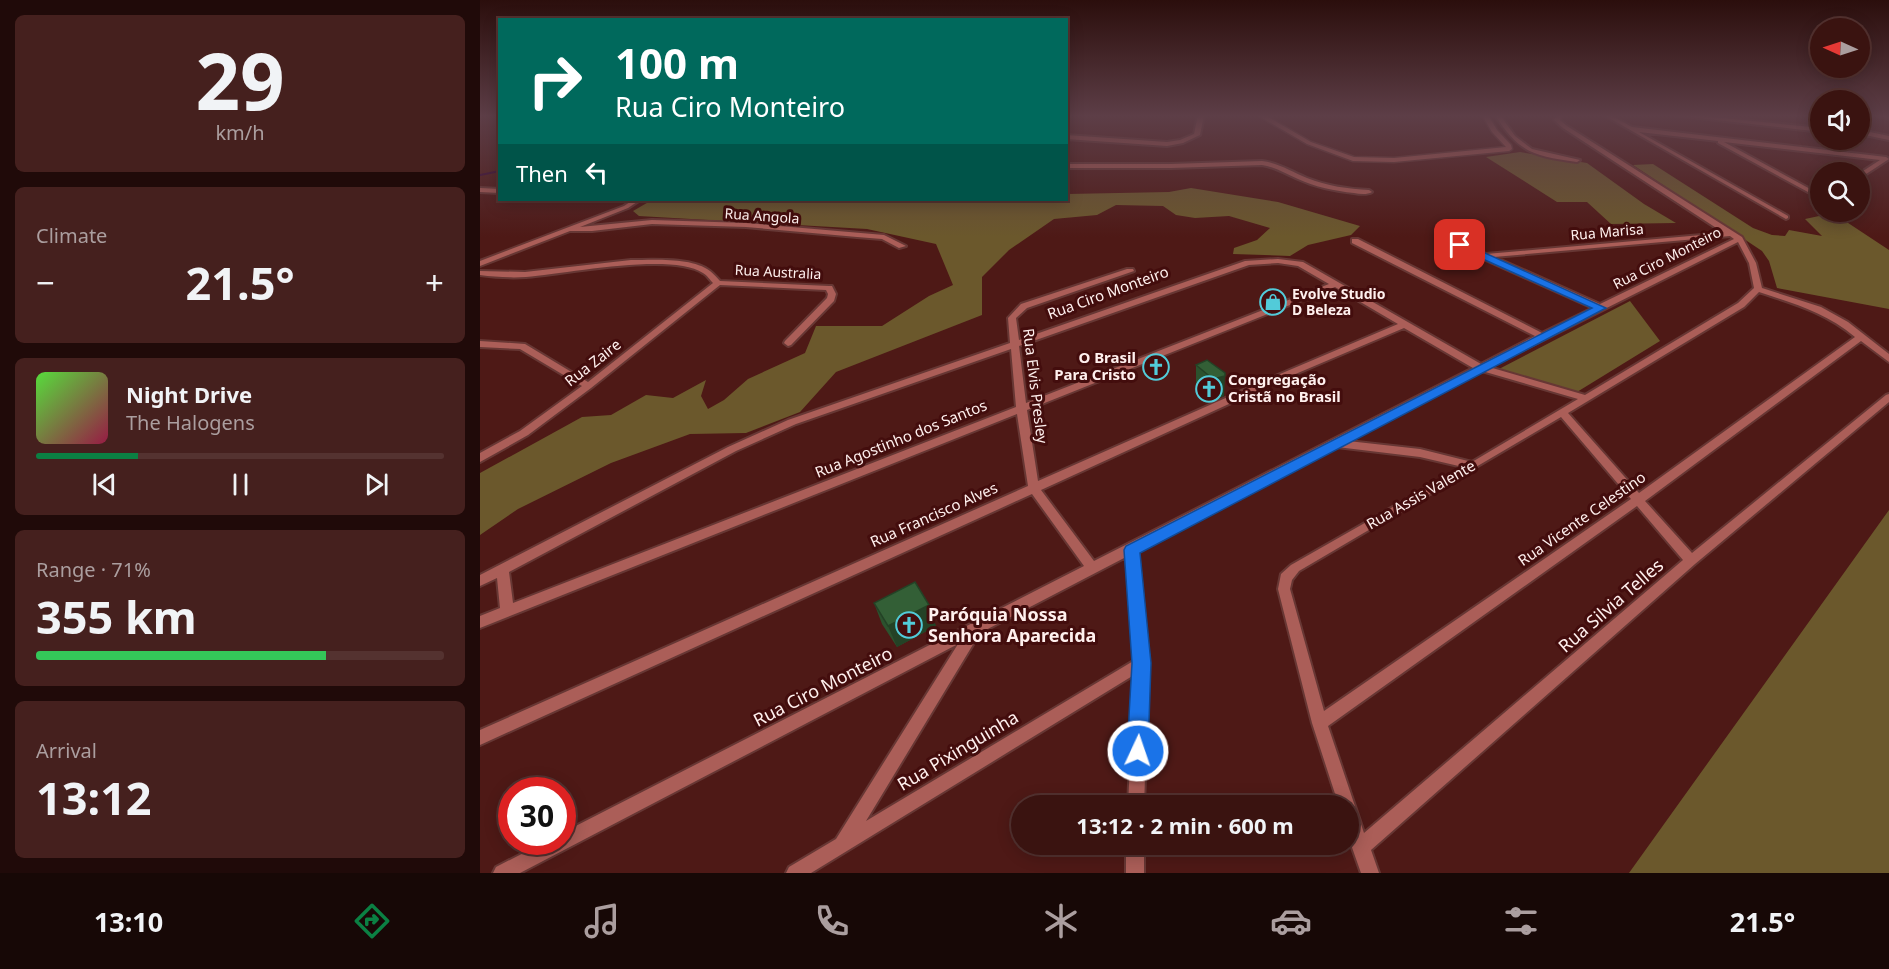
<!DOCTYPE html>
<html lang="en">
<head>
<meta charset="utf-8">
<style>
  :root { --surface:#3a1310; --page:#45201e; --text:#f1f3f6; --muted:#ab9e9f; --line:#543230; --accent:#0b8043 }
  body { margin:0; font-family:"Noto Sans",sans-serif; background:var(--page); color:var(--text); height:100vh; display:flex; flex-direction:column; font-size:22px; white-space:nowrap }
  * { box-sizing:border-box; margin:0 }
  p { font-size:20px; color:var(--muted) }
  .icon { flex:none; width:33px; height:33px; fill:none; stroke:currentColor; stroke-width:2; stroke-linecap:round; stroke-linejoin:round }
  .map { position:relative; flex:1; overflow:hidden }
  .sheet { display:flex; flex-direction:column; gap:15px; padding:15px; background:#200a09; width:480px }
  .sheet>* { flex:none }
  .banner { position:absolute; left:18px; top:18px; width:570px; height:183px; border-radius:0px; box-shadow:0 3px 15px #0003,0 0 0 2px var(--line); background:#00695c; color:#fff; overflow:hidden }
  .needle { width:39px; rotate:273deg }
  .buttons { position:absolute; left:1330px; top:18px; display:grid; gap:12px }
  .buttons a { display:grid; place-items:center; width:60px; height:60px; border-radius:50%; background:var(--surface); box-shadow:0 3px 15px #0003,0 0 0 2px var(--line); font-size:30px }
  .speed { position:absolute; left:18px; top:777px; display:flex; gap:12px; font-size:30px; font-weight:700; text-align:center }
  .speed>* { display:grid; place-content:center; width:78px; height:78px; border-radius:50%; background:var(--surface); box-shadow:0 3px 15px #0003,0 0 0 2px var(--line); line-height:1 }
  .speed .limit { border:9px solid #d22; background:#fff; color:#111 }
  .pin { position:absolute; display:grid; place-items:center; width:51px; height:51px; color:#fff; margin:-26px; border-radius:12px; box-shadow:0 3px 9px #0006 }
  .me { position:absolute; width:66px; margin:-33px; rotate:3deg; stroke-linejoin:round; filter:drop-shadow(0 0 4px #0008) }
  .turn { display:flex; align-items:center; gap:21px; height:126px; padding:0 18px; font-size:27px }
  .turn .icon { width:78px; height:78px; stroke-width:2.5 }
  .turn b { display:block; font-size:42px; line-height:51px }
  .then { display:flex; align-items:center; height:57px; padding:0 18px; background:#0003; gap:12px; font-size:22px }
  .big { font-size:45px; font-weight:700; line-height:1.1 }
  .sheet .tile { flex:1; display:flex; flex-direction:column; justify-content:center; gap:9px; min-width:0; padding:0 21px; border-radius:9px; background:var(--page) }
  .sheet .dial { align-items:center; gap:0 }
  .dial b { font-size:78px; line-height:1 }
  .song { display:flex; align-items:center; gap:18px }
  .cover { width:72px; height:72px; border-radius:9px; background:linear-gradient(135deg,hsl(110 70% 55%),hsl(340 70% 35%)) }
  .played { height:6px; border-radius:3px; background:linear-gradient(90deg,var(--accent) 25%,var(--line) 25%) }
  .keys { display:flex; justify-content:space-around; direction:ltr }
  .heat { display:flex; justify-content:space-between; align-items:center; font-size:33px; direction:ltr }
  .charge { height:9px; border-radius:4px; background:linear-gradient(90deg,#34c759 71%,var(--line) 0) }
  .trip { position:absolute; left:531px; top:795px; width:348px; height:60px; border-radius:30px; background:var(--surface); box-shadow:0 3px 15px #0003,0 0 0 2px var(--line); font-weight:700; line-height:60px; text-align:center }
  .tabs { display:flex; height:96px; justify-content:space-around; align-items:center; background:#170806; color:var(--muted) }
  .tabs .icon { width:42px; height:42px }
  .tabs .on { color:var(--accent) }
  .tabs b { font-size:27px; color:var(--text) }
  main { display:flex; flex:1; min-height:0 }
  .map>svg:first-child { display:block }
</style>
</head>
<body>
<main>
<section class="sheet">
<div class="tile dial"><b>29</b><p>km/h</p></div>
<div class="tile"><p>Climate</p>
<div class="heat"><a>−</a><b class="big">21.5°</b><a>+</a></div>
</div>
<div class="tile">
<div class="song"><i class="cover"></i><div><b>Night Drive</b><p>The Halogens</p></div></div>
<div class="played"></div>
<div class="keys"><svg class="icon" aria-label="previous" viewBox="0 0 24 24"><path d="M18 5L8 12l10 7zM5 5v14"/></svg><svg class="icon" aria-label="pause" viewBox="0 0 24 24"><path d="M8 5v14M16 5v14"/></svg><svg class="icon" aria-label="next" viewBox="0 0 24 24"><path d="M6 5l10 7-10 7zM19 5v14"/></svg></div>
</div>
<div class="tile"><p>Range · 71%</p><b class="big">355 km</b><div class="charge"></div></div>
<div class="tile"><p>Arrival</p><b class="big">13:12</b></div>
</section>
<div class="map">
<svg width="1409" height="873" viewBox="0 0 1409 873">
  <rect width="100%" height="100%" fill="#4e1916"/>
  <path fill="#6b582c" d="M1040,152L1107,163L1164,204L1196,223L1131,224L1107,202H1077L1006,157Z
    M1173,164L1273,228L1292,235L1305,236L1309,230L1342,236L1325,219L1353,213L1409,250V309L1297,288L1289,261L1282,251L1153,165Z
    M711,188L798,202L880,226L871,235L828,245L810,256L753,254L754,248L777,240L790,228L749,216L715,218L696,215L683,206L636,205L617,215L574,219L529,250L502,277V315L356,372L320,412L266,433L210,434L131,463L38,509L0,535V473L102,417L131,415L166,395L193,398L226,380L221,396L228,409L244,400L268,379L325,353L336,326H402L449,296L473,285L456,244L387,229L159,216L153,211L172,200H586L587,194L689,192Z
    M1150,301L1180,341L1097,392L1019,369Z
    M1409,510V873H1149Z"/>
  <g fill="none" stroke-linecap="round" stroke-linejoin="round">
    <path stroke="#320335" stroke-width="2" d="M0,175L20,171"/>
    <g stroke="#673734" stroke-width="4">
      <path id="minor" d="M718,115H724L720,135L703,143L687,146L586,139V135L687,142L700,140L714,134Z
        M1015,115H1020L1035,136L1052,149L1100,160L1097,162C1054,156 1039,153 1015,115Z
        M1077,115H1083L1080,120L1087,126L1262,237L1276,263L1282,288L1341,307L1368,322L1409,354V362L1381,341L1165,501L1212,553L1406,395L1409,394V402L1215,564L891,850L899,873H881L868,836V806H859L832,723L798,589L801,574L811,565L983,467L940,457L857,447L658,550L669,663L664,806H648L654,675L331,873H306L309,867L356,839L478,644L40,873H13L16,867L65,842H82V833L604,566L552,494L0,745V730L548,486L537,414L0,628V616L20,608L17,578L0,586V575L248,447L308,420L530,343L528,318L541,304L647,269H653L654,271L547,308L536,318L539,340L765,261L798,259L823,262L1001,364L1055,336L872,243V239H878L1062,333L1113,308L977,247V243H983L1006,254L1244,233L1083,128L1074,120ZM1250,236L1254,239L1120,304L1014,257ZM1258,242L1269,263L1274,288L1258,303L1105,395L1009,367ZM798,263L818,266L849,284L546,403L539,346L769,265ZM855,287L918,324L793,377L558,481L547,410ZM1279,292C1315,304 1345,312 1375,337L1159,493L1088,413L1264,307ZM924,328L993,368L614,561L561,490L799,381ZM531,349L536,407L33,603L29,572L256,451L316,424ZM1002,371L1098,399L992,462L940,449L868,441ZM1081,417L1151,499L844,711L810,589L812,580L819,571ZM1157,506L1203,560L884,833L848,726ZM646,557L655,660L386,821L500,633Z
        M1124,115H1130L1152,127L1406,157L1409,159L1380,178V173L1400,160L1244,142L1332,190L1341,192V196L1328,192L1238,143V141L1159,132L1308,216V218L1306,219Z
        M1193,115H1213L1341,128V132Z
        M1399,115H1409V119L1399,116Z
        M1380,130L1409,136V140L1380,134Z
        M782,161C799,163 812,172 827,178C847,186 868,189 889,190L892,192C887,195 880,194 874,193C855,191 835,187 818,179C806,174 795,167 782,165L691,168H586V164H691Z
        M0,188L20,189V193L0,192Z
        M153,200H160L148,208L100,227L172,220L266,223L404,235L426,246L419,248L402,239L377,237L266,227L172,224L112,231H90L0,266V261L144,206Z
        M151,260C173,260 212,257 230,271C234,274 237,278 240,281L349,286H352L356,294L354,301L311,345L308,346L304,343L305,341L347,298L348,294L346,290L240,285L111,388L48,435L0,462V453L40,431L102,386L40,349L0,347V341L45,344L108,382L233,283C230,280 227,275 223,273C191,252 86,274 46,277C31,278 15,277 0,275V271L45,272Z
        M646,844H664V873H646Z"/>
    </g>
    <g stroke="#673734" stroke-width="3">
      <path id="tertiary" d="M777,115H785L831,142L874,157L914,158L1026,147L1012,132L1002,115H1008L1017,130L1031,145L1032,149L1029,151L914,162L873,161L827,144Z"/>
    </g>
    <use href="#minor" fill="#ab5e58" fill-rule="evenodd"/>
    <use href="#tertiary" fill="#ab5e58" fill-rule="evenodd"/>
  </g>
  <path fill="#2c522e" d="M727,360L744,396L732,400L716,385V365Z
    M394,603L456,626L417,647L402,624Z"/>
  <path fill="#244226" d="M745,376L744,396L732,400L733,379Z
    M449,605L456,626L417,647L408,626Z"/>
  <path fill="#335f36" stroke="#244226" stroke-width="1.5" d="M727,360L745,373V376L733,379L716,365Z
    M435,582L449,605L408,626L394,603Z"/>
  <linearGradient id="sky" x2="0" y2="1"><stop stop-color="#2b0e0c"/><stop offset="0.49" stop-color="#5d3e47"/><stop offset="1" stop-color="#5d3e47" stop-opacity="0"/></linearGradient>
  <rect width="1409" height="237" fill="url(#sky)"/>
  <path fill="#1a73e8" stroke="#114b97" stroke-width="1.5" d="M976,243H983L1126,308L660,553L671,663L668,751L665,757L658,760L650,757L647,751L652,663L644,550L646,546L1112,308L976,247Z"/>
  <defs>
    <g id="shop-ring" transform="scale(1.35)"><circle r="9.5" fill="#430d0d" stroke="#52cbd9" stroke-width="1.5"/><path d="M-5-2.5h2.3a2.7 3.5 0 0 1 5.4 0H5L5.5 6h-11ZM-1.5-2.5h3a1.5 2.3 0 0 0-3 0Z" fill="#52cbd9"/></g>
    <g id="church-ring" transform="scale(1.35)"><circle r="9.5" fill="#430d0d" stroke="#52cbd9" stroke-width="1.5"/><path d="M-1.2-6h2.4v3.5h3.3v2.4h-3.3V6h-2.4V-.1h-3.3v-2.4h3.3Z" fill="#52cbd9"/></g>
  </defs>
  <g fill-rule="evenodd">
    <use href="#shop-ring" x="793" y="302"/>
    <use href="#church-ring" x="676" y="367"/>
    <use href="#church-ring" x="729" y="389"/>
    <use href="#church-ring" x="429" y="625"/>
  </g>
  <g text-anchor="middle" stroke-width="6" stroke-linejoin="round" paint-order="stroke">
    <g font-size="14" fill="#fff0ee" stroke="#430d0d">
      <text transform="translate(282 216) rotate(4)" y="5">Rua Angola</text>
      <text transform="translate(1127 232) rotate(-5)" y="5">Rua Marisa</text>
      <text transform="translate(1187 258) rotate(-27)" y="5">Rua Ciro Monteiro</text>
      <text transform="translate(298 272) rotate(3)" y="5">Rua Australia</text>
    </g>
    <g font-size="14" font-weight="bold" fill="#fff0ee" stroke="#430d0d" text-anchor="start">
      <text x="812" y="299">Evolve Studio<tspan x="812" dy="16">D Beleza</tspan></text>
    </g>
    <g font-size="15" fill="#fff0ee" stroke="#430d0d">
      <text transform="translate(628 293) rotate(-20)" y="5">Rua Ciro Monteiro</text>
      <text transform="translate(113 363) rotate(-38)" y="5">Rua Zaire</text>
      <text transform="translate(555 386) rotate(83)" y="5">Rua Elvis Presley</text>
      <text transform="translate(421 439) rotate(-22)" y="5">Rua Agostinho dos Santos</text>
      <text transform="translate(941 495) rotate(-30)" y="5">Rua Assis Valente</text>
      <text transform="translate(454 515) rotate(-24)" y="5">Rua Francisco Alves</text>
      <text transform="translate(1102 519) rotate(-35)" y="5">Rua Vicente Celestino</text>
    </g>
    <g font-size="15" font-weight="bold" fill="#fff0ee" stroke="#430d0d" text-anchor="end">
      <text x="656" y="363">O Brasil<tspan x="656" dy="17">Para Cristo</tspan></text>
      <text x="748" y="385" text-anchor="start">Congregação<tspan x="748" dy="17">Cristã no Brasil</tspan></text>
    </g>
    <g font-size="18" fill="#fff0ee" stroke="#430d0d">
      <text transform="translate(1131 606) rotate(-41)" y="6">Rua Silvia Telles</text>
      <text transform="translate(343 687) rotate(-27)" y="6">Rua Ciro Monteiro</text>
      <text transform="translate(478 751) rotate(-31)" y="6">Rua Pixinguinha</text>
    </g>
    <g font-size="18" font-weight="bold" fill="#fff0ee" stroke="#430d0d" text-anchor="start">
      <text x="448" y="621">Paróquia Nossa<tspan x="448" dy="21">Senhora Aparecida</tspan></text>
    </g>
  </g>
</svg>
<div class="buttons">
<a><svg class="needle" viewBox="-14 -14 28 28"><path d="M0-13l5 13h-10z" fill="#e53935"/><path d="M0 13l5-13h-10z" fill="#ab9e9f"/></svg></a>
<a><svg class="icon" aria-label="sound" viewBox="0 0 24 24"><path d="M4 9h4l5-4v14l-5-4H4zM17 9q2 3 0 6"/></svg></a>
<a><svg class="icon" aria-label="search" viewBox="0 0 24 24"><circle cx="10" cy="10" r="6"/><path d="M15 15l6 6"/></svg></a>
</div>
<div class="speed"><div class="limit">30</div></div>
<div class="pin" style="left:980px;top:245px;background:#d93025"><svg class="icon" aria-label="arrive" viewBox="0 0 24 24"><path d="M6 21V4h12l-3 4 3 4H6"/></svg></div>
<svg class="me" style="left:658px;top:751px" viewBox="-20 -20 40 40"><circle r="17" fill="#1a73e8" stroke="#fff" stroke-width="3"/><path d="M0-11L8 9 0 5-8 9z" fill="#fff"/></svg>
<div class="trip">13:12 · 2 min · 600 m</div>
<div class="banner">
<div class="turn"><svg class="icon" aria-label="right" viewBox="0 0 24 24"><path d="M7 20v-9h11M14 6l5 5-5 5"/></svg><div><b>100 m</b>Rua Ciro Monteiro</div></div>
<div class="then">Then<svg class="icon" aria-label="left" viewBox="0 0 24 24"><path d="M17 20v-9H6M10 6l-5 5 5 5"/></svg></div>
</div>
</div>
</main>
<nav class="tabs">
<b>13:10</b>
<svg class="icon on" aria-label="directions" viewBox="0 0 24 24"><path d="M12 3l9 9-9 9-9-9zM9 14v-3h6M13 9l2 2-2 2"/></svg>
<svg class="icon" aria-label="music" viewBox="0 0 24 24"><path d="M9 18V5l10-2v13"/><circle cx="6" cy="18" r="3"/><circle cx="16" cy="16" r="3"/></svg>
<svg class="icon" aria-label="phone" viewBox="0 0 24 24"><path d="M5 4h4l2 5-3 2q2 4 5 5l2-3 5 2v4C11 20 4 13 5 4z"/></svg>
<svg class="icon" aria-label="climate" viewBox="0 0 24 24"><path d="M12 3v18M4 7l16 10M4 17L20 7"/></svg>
<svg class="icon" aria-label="car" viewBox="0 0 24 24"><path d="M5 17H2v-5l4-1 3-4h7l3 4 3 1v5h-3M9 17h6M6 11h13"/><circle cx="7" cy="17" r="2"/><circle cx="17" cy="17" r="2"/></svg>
<svg class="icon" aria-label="filters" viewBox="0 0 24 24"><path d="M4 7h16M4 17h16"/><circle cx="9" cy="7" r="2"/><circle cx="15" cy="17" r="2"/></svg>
<b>21.5°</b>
</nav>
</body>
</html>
